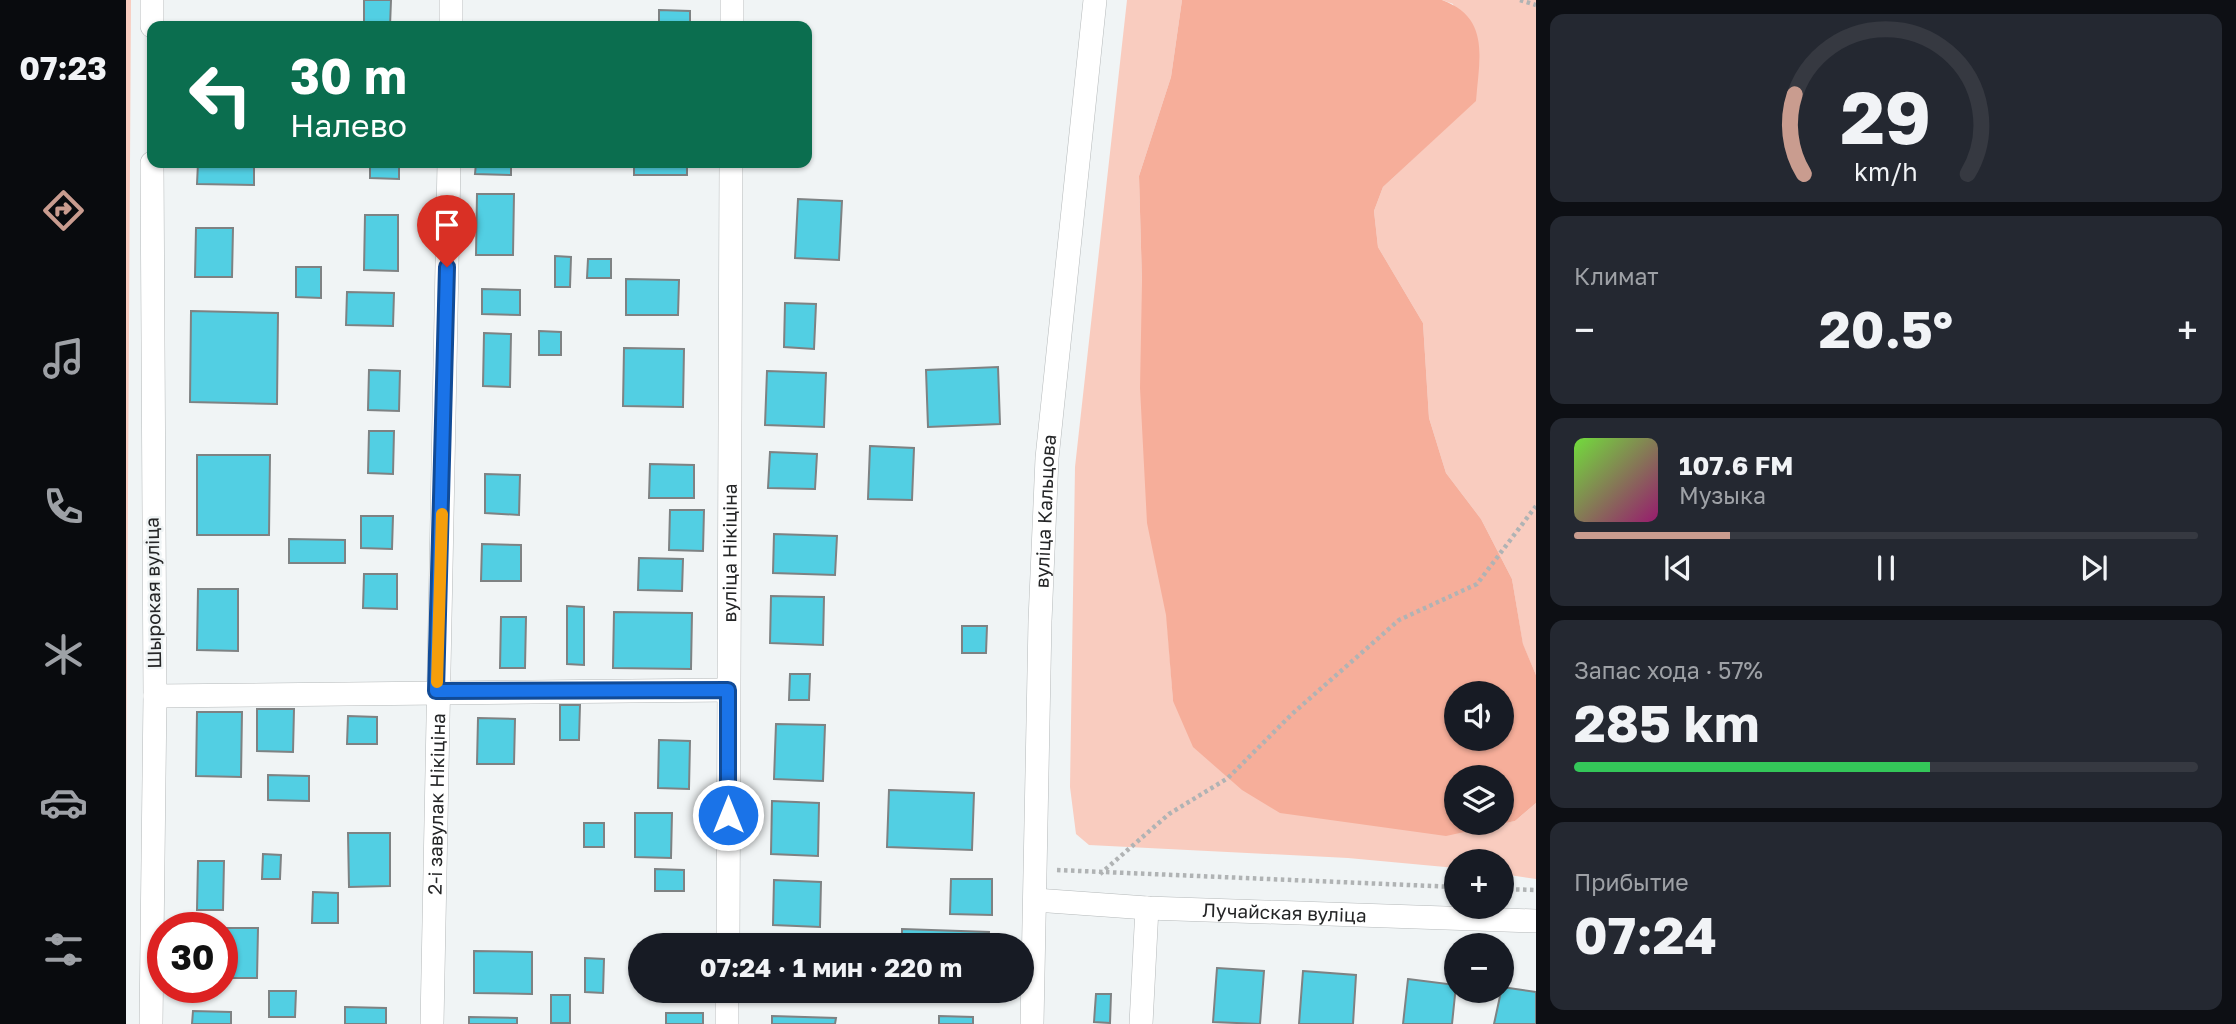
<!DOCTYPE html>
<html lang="ru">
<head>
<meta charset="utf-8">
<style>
  :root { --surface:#171b24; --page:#242831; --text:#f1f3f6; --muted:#9ea1a6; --line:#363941; --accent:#c99c8f }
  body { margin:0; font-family:"Golos Text",sans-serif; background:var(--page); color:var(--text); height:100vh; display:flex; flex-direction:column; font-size:26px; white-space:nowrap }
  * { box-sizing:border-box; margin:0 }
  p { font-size:23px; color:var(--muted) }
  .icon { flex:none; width:38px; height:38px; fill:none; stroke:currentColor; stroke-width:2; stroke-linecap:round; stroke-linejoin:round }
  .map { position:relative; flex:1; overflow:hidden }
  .panel { display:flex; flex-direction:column; gap:14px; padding:14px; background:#0d0f14; width:700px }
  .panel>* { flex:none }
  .guide { position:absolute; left:21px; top:21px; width:665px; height:147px; border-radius:14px; box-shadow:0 2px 5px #0004; background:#0b6e4f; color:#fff; overflow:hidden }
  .buttons { position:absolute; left:1318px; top:681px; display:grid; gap:14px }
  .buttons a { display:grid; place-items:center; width:70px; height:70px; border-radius:50%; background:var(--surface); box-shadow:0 2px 5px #0004; font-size:35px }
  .speed { position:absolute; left:21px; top:912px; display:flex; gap:14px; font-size:35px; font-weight:700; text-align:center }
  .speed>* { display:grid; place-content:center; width:91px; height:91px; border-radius:50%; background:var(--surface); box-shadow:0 2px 5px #0004; line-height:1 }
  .speed .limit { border:10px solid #d22; background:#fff; color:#111 }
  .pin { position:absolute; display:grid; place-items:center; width:60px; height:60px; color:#fff; margin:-72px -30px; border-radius:50% 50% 50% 0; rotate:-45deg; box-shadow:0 0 7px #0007 }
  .pin .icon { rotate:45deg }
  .me { position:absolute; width:77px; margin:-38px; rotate:0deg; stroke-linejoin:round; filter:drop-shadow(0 0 5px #0008) }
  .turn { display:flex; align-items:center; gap:24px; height:147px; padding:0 28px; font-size:32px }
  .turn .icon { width:91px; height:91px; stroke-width:2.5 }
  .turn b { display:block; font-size:49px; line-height:60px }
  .big { font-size:52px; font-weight:700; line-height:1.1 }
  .panel .card { flex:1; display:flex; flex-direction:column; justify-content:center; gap:10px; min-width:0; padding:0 24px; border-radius:14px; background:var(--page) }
  .panel .dial { align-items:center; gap:0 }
  .dial svg { height:182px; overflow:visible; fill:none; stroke:var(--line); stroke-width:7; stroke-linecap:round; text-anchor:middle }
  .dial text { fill:var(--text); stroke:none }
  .song { display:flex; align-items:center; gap:21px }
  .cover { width:84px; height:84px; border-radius:10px; background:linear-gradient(135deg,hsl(100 70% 55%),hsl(320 70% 35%)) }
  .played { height:7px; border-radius:4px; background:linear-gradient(90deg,var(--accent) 25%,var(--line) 25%) }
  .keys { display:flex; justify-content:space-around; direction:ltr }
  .heat { display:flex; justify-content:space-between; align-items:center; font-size:38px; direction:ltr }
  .charge { height:10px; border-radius:5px; background:linear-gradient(90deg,#34c759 57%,var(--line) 0) }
  .trip { position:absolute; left:502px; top:933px; width:406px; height:70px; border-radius:35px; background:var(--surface); box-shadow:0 2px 5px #0004; font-weight:700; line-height:70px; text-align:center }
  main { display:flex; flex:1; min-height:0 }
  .menu { display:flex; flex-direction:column; width:126px; justify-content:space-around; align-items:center; background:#090b0e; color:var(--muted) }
  .menu .icon { width:49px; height:49px }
  .menu .on { color:var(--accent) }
  .menu b { font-size:32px; color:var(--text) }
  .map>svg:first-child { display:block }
</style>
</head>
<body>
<main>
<nav class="menu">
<b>07:23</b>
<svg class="icon on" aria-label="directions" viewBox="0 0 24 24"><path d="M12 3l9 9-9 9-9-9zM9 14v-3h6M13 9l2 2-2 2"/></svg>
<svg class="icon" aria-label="music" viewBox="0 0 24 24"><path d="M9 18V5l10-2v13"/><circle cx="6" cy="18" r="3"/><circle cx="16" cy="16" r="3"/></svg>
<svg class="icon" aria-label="phone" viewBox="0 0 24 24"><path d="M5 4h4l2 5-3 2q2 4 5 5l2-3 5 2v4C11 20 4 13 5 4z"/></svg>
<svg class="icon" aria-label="climate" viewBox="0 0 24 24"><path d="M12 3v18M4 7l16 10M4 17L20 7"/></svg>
<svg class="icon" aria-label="car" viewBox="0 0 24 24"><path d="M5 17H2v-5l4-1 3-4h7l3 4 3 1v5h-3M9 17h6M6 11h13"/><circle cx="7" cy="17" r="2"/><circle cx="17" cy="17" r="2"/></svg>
<svg class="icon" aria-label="filters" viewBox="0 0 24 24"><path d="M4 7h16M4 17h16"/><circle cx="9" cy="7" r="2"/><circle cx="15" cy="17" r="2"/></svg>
</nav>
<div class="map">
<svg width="1410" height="1024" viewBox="0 0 1410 1024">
  <rect width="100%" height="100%" fill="#f0f4f5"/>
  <path fill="#f9ccbf" d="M0,0H5L0,820Z
    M1001,0H1056L1045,77L1013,176L1016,282L1047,701L1320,835L1389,821L1410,803V879L1376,874V861H1330V868L1222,858L963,845L950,834L944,787L949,467Z
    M1316,0H1410V675L1397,645L1386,579L1355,519L1320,473L1303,418L1297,323L1252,247L1248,211L1257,187L1350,100L1327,4Z"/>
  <path fill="#f6ae9a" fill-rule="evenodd" d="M1056,0H1316C1365,18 1353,59 1350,101L1257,187L1248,211L1252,247L1297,323L1303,418L1320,473L1355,519L1386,579L1397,644L1410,675V803L1389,821L1320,836L1154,813L1116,790L1067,747L1047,701L1040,615L1021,523L1014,388L1016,282L1013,176L1045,77ZM1330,693H1376V738H1330ZM1330,777H1376V822H1330Z"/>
  <path fill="#52cfe3" stroke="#7e8283" stroke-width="2" d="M238,0H265L264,26H238Z
    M533,10L564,11V26H533Z
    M72,163H128V185L71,184Z
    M244,163H273V179L244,178Z
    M350,163H385V175L349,174Z
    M508,163H561V175H508Z
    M351,194H388L387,255H350Z
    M672,199L716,201L713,260L669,258Z
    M239,215H272V271L238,270Z
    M70,228H107L106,277H69Z
    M429,256L445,257L444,287H429Z
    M462,259H485V278H461Z
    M170,267H195V298L170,297Z
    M500,279L553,280L552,315H500Z
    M356,289L394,290V315L356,314Z
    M221,292L268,293L267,326L220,325Z
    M659,303L690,304L688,349L658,347Z
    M65,311L152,313L151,404L64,402Z
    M413,331L435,332V355H413Z
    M358,333L385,334L384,387L357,386Z
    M498,348L558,349L557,407L497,406Z
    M872,367L874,424L802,427L800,370Z
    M243,370L274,371L273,411L242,410Z
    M641,371L700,373L698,427L639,425Z
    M243,431H268L267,474L242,473Z
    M744,446L788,448L786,500L742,499Z
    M644,452L691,454L689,489L642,488Z
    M71,455H144L143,535H71Z
    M524,464L568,465V498H523Z
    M359,474L394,475L393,515L359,513Z
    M544,510H578L577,551L543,550Z
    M235,516H267L266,549L235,548Z
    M648,534L711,536L709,575L647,573Z
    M163,539L219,540V563H163Z
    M356,544L395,545V581H355Z
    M513,558L557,559L556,591L512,590Z
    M238,574H271V609L237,608Z
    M72,589H112V651L71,650Z
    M645,596L698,597L697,645L644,643Z
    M441,606L458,607V665L441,664Z
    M488,612L566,613L565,669L487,668Z
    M375,617H400L399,668H374Z
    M836,626H861L860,653H836Z
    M664,674H684L683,700H663Z
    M434,705H454L453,740H434Z
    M131,709H168L167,752L131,751Z
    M71,712H116L115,777L70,776Z
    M222,716L251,717V744H221Z
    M352,718L389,719L388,764H351Z
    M650,724L699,725L697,781L648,779Z
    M533,740L564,741L563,789L532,788Z
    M142,775L183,776V801L142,800Z
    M763,790L848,793L846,850L761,847Z
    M646,801L693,803L692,856L645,854Z
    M509,813H546L545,858L509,857Z
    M458,823H478V847H458Z
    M222,833H264V886L223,887Z
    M137,854L155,855L154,879H136Z
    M72,861H98L97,910H71Z
    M529,869L558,870V891H529Z
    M825,879H866V915L824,914Z
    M648,880L695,882L694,927L647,925Z
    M187,892L212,893V923H186Z
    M96,928H132L131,978H96Z
    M776,929L863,932L862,945H776Z
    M348,951L406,952V994L348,993Z
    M459,958L478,959L477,993L459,992Z
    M1091,968L1138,971L1134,1024L1087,1022Z
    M1177,971L1230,975L1227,1024H1173Z
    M1282,979L1330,985L1326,1024H1277Z
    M1376,987L1410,992V1024H1368Z
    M143,991H170L169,1017H143Z
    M970,994H985L984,1023L968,1022Z
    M425,995H444V1023H425Z
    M219,1007L260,1008V1024H219Z
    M67,1011L105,1012V1024H66Z
    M540,1013H577V1024H540Z
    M646,1016L710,1018L709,1024H646Z
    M813,1016L847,1017V1024H813Z
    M343,1017L391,1018V1024H343Z"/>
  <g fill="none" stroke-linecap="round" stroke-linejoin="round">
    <g stroke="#b5b9ba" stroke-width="24">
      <g id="street">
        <path d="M26,26V0"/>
        <path d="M325,26V0"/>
        <path d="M606,26V0"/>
        <path d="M29,696L602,690"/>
        <path id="s1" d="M909,900L1021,908L1410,921"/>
        <path id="s2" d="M602,945L605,163"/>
        <path d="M25,1024L29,696L26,163"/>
        <path id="s3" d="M306,1024L323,163"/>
        <path d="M601,1024V990"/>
        <path id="s4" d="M906,1024L914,621L921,458L969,0"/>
        <path d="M1015,1024L1021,908"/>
      </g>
    </g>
    <path stroke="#b0b3b4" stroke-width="4.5" stroke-dasharray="3.5 3.5" stroke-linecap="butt" d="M1394,0L1410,5
      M931,870L1330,887
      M974,874L1043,814L1102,778L1166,714L1273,620L1351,584L1410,506
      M1376,889L1410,890"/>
    <use href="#street" stroke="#fff" stroke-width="23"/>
  </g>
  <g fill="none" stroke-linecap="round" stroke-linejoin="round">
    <g stroke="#114b97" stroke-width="18">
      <path id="route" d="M321,267L310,691L602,690V815"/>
    </g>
    <use href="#route" stroke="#1a73e8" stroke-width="12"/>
    <path stroke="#f59e0b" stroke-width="12" d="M311,682L316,514"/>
  </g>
  <g text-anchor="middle" stroke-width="5" stroke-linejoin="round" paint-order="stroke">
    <g font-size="19" fill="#242526" stroke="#f0f4f5">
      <text dy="7" stroke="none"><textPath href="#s4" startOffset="513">вуліца Кальцова</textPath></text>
      <text dy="7" stroke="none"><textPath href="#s2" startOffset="392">вуліца Нікіціна</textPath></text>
      <text transform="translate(27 593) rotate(-91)" y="7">Шырокая вуліца</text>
      <text dy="7" stroke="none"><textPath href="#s3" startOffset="220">2-і завулак Нікіціна</textPath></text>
      <text dy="7" stroke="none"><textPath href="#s1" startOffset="250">Лучайская вуліца</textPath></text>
    </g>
  </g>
</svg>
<div class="buttons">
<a><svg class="icon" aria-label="sound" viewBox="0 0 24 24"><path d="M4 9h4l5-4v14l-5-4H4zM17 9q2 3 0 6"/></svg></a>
<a><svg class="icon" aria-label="layers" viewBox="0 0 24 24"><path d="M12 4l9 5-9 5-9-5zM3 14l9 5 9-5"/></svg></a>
<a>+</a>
<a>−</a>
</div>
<div class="speed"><div class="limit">30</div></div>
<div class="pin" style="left:321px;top:267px;background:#d93025"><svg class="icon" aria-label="arrive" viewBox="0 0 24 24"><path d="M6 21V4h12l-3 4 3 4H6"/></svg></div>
<svg class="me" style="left:602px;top:815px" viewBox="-20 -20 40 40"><circle r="17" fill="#1a73e8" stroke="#fff" stroke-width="3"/><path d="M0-11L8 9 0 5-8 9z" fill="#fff"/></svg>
<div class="trip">07:24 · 1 мин · 220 m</div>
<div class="guide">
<div class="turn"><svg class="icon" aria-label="left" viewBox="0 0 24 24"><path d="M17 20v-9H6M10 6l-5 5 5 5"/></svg><div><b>30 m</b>Налево</div></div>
</div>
</div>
<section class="panel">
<div class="card dial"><svg viewBox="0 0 100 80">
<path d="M14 69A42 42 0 1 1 86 69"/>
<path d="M14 69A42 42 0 0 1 10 34" stroke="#c99c8f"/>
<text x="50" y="56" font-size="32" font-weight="700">29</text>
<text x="50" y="72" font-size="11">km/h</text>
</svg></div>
<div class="card"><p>Климат</p>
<div class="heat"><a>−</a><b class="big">20.5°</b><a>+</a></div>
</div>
<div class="card">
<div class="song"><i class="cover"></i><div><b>107.6 FM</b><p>Музыка</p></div></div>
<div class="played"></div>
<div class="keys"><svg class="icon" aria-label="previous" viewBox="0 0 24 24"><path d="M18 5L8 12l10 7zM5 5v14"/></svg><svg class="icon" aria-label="pause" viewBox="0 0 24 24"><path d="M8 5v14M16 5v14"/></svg><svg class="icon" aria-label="next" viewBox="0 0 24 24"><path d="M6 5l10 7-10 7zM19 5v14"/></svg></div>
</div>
<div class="card"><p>Запас хода · 57%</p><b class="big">285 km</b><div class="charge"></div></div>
<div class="card"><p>Прибытие</p><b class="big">07:24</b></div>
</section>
</main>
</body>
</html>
